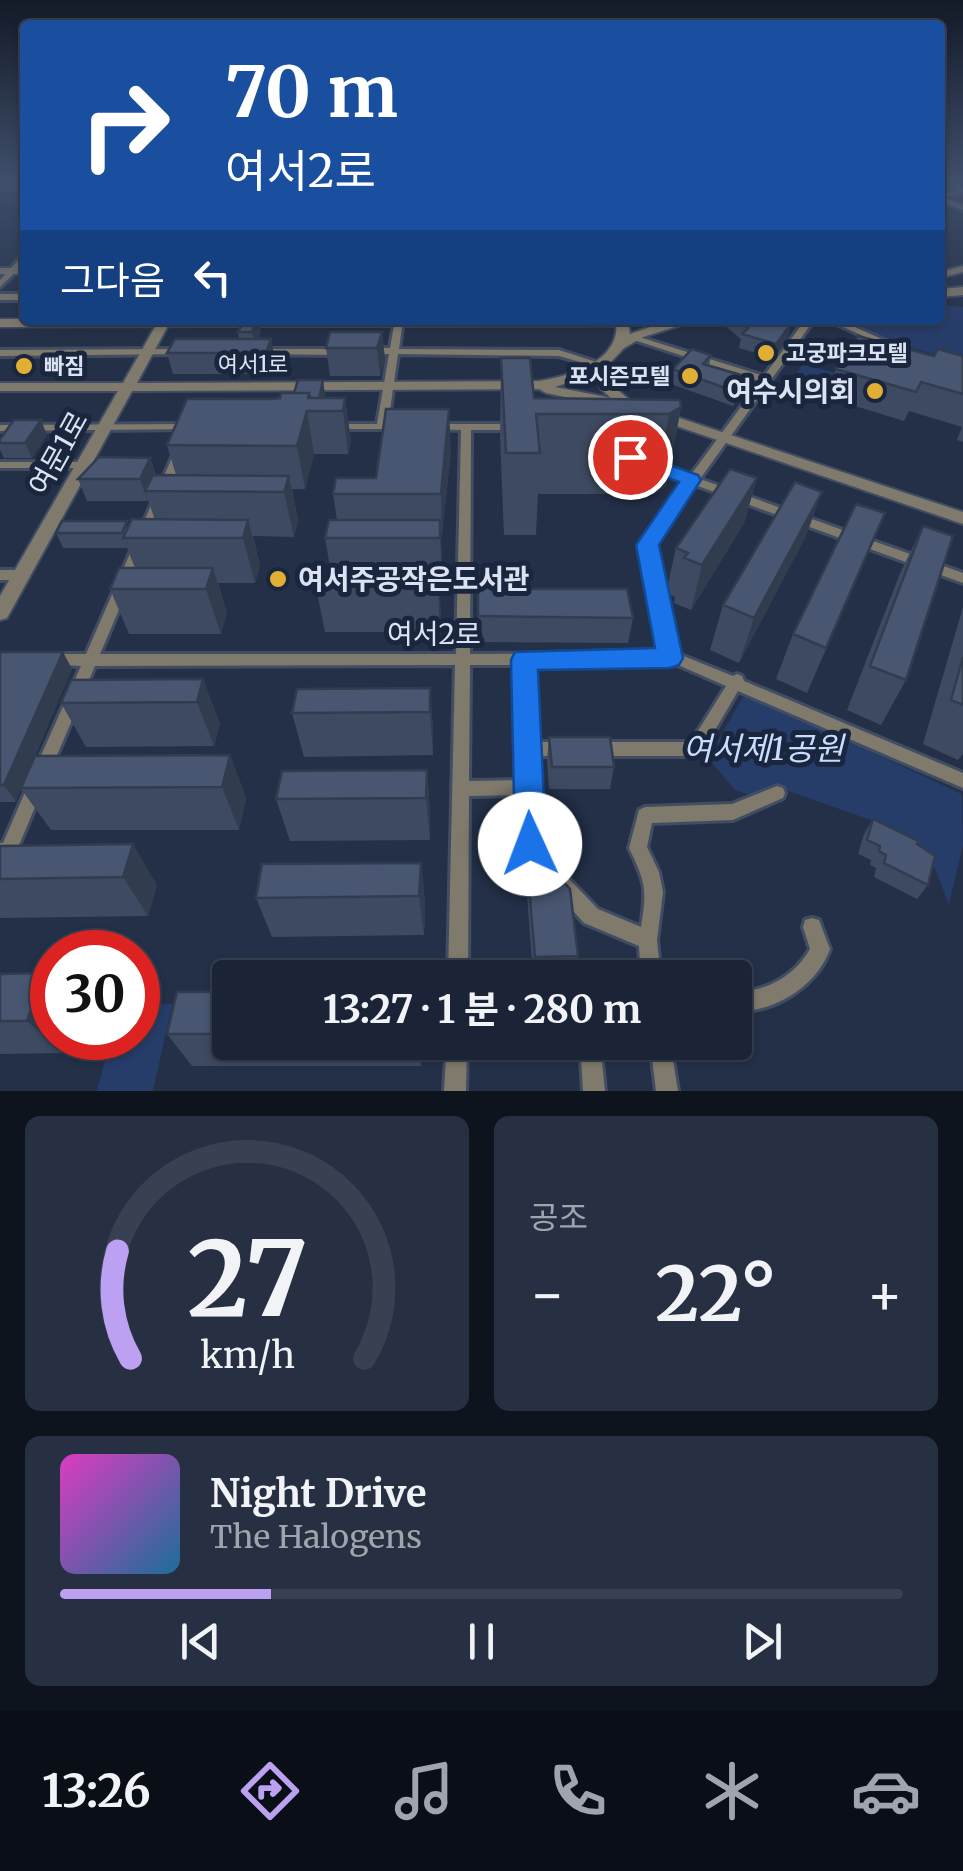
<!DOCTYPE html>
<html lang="ko">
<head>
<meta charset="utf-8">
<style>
  :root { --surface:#1a2436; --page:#273042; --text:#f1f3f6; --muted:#9fa4ad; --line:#384151; --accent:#bca0f2 }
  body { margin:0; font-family:Merriweather,"Noto Sans KR",serif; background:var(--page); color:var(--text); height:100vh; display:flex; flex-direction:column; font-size:38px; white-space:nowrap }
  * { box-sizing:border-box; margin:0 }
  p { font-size:32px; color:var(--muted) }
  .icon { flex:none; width:55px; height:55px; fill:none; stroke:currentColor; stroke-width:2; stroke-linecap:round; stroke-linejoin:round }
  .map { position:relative; height:1091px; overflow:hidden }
  .side { display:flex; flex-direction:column; gap:25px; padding:25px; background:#0e141e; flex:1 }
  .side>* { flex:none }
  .banner { position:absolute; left:20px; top:20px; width:925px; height:305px; border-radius:10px; box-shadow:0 2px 8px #0004,0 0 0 2px var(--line); background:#1a4fa0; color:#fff; overflow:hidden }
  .speed { position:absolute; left:30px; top:930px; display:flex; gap:20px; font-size:50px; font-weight:700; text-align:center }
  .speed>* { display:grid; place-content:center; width:130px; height:130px; border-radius:50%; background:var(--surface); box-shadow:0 2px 8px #0004,0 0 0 2px var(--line); line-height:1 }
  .speed .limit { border:15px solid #d22; background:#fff; color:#111 }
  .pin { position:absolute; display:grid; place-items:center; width:85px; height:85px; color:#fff; margin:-42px; border:5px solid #fff; border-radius:50%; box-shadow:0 2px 10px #0007 }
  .me { position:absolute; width:110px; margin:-55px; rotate:358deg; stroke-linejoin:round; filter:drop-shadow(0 0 8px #0008) }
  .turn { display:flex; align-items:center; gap:35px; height:210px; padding:0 40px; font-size:45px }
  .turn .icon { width:130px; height:130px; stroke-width:2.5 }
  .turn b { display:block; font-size:70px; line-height:85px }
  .then { display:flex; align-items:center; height:95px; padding:0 40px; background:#0003; gap:20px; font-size:38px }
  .big { font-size:75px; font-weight:700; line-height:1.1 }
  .side .tile { flex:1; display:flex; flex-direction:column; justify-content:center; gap:15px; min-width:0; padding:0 35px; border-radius:15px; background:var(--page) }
  .side .dial { align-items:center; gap:0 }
  .dial svg { height:260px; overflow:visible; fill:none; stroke:var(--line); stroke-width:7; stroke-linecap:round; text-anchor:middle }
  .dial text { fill:var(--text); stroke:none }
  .song { display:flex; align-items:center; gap:30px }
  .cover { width:120px; height:120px; border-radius:15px; background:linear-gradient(135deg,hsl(310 70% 55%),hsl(200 70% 35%)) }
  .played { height:10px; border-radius:5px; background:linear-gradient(90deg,var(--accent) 25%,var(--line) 25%) }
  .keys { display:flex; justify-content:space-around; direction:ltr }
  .heat { display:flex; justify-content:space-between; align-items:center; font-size:55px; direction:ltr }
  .side .tiles { flex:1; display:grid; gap:25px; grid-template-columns:1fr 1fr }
  .tile:last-child { grid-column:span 2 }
  .trip { position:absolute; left:212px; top:960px; width:540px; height:100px; border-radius:10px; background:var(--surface); box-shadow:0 2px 8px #0004,0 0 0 2px var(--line); font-weight:700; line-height:100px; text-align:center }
  .tabs { display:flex; height:160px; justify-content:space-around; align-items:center; background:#0a0e16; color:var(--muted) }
  .tabs .icon { width:70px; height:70px }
  .tabs .current { color:var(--accent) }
  .tabs b { font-size:45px; color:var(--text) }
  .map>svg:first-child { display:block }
</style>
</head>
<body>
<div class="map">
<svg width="963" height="1091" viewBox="0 0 963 1091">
  <rect width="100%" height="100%" fill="#233048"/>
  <path fill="#263c69" d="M940,305L963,307V362L893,343L841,320H940Z
    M803,364L836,373L820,399L785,389Z
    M743,697L761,700L962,794L963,845L949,904L929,854L893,828L783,789L753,796L735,790L708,758Z
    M172,1004L153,1091H97L111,1038H138V1005Z"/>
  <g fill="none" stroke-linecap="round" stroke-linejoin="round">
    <g stroke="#404d63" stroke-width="11">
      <path id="pedestrian" d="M0,323L622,322"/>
    </g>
    <g stroke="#404d63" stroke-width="6">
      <path id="minor" d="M940,180H948L963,187V193L943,197L963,205V210L940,201V193L959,190Z
        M22,256H25V263L0,287V280Z
        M0,294H25V300H0Z
        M395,320H403L399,349L559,350L606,365L601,368L559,356L398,354L388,424L400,425V429H332L331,427L336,424H377L389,354H367L362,351L367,348H390Z
        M805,320H814L700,479L963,573V583L695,485L655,540L659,581L676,653L733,676L737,674L742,676L744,681L963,773V788L738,691L701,754L695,756H595L589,754L587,749L589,744L595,742H691L726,686L678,665H531L536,742H565L571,744L573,749L571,754L565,756H536L540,849L598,909L641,927C647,889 646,883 629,848L639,810L645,807L732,804L777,786L783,788L785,793L783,798L733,820L652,823L647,847L659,872L663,892L657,940L661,978H641L639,946L584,923L525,858L522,852L521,795L469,796L468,978H448L455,665L95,666L49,774L43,776L37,774L35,769L81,666L47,664L45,660L47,656L52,654H86L174,453L180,450L186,453L100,654H456L461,430L432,429L431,427L436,424H516L521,427L516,430H471L470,654L662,653L645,581L643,540L685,482L651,469L649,467L655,464L690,476L760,381L628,338L636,336L764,376ZM470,665H517L521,780L469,781Z
        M828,320H839L904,349L899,352L896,351Z
        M182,349L185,350V354L0,356V350Z
        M257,349H342L347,352L342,355L254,354V350Z
        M191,424L196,427L195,429L0,431V425Z
        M0,462H83L89,465L83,468H0Z
        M0,570H21L27,575L21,580H0Z
        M35,781L41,783L43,788L14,857L0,859V843H3L29,783Z
        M812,918L819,920L830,949C817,986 774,1013 735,1011V991C765,993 796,975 810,949L803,927L805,920Z
        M447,1042H467L466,1091H444Z
        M580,1042H600L605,1091H583Z
        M650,1042H670L678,1091H656Z"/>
    </g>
    <g stroke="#404d63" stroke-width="4">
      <path id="tertiary" d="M963,266V272L940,278V272Z
        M0,268H25V274H0Z
        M963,287V295L940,297V289Z
        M159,320H171L137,383L539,381C571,376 622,361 616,320H628L630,334L670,320H697L643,337L624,348L608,365L614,387L632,402L618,408L546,393L539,389L132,391L7,618L0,620V596L118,391H0V383H123ZM597,373L601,389L611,398L555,387Z
        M658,411L963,512V524L653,418V412Z"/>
    </g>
    <use href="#pedestrian" stroke="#807a6c" stroke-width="8"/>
    <use href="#minor" fill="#807a6c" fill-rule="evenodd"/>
    <use href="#tertiary" fill="#807a6c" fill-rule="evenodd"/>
  </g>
  <path fill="#3e4a61" d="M0,180H25V192H0Z
    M725,320H788L791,324L788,337L772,358L739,348L741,339L724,325Z
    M261,330L258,339L275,360L270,374H173L167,353L239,339L238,332Z
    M382,332L385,360L380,376H330L326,348Z
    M711,355L709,366L748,377L744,391L733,406L671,384L673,369Z
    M934,356H963V442L957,440L962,427L909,411L904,421L826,397L836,369Z
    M501,358L534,398L681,407L666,487L654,494H538L536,535H504L500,436Z
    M325,394L324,398H345L351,441L348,454H314L305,489H292L298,520L294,537L253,536L260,565L255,583H218L227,613L221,634H129L110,589L135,568L127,548H63L56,533L129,526L155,520L148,500V501H87L78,479L150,458L156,475H176L167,445L271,399Z
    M47,435L32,458H4L0,450V439Z
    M451,452L441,538L442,565V583H439L440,632H325L316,587L330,567L325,538L337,520L333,494Z
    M757,478L744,523L691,610L674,603L675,597L666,593L676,548Z
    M885,513L807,693L776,679L793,634Z
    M923,526L906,680L881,725L847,710L901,571Z
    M806,536L739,663L710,650L723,605Z
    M478,587L523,589L633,618L628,643L478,642Z
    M963,607V754L958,760L923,744Z
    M0,652L72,669L35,756L230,755L246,798L239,830H51L21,789L16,802H0Z
    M203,679L220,724L214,746L86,747L61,703Z
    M430,688L433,732V755L304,757L292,713Z
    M549,737L614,767L610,789H549L547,760Z
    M427,770L430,813V840L290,841L276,799Z
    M873,819L917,844L928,885L917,899L874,877L876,868L870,865L871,860L858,854L864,834Z
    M0,846L157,885L148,916L0,918Z
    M421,863L425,903L424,935L272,937L256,898Z
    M528,875L578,956L574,974L533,976L527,895Z
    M44,973L52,983V1038H68L63,1053L0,1054V974Z
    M230,992V1042H422L421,1066H192L167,1034Z"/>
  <path fill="#323c4f" d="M257,320H259L261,330L255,346L252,332Z
    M791,324L788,337L772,358L776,344Z
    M382,332L385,360L380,376L377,348Z
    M271,339L275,360L270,374L266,353Z
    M748,377L744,391L733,406L736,392Z
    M323,380L325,394L322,411H317Z
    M345,398L351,441L348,454L343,411Z
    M681,407L666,487L654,494L669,414Z
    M449,409L451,452L442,538L441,494Z
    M307,411L314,454L305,489L297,446Z
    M41,420L47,435L32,458L25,443Z
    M150,458L157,480L145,491L148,501L140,479Z
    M289,476L298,520L294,537L284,492Z
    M757,478L744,523L691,610L702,565Z
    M822,492L806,536L739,663L754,618Z
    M248,520L260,565L255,583L243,538Z
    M440,520L442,565V583L440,538Z
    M439,567L441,612L440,632L438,587Z
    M213,568L227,613L221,634L206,589Z
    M63,652L72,669L16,802L4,785Z
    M203,679L220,724L214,746L197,702Z
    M430,688L433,732V755L430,712Z
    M230,755L246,798L239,830L222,787Z
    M427,770L430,813V840L426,798Z
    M133,844L157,885L148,916L123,877Z
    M421,863L425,903L424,935L419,896Z
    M44,973L52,983V1038H68L63,1053L27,1021Z
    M417,1042H422L421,1066Z"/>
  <path fill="#485671" stroke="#323c4f" stroke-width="2.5" d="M244,320H257L252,332H238Z
    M738,320H788L791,324L776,344L742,334L748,328Z
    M330,332H382L377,348H326Z
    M858,336L934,356L938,349L963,356V394L921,382L916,392L836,369Z
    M175,339H271L266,353H167Z
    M692,349L711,355L703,364L748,377L736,392L673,369Z
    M501,358H530L534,398L680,400L681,407L669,414H536L540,453H506Z
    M298,380H323L319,398H310L309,393H294Z
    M281,393H309L308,398H345L343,411H307L297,446L167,445L187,399H271L280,398Z
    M386,409H449L441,494H333L336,478H376Z
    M14,420H41L25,443H0V439Z
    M99,457L150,458L140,479H78Z
    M730,469L757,478L702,565L684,558L688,553L676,548Z
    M153,475L289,476L284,492L145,491Z
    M795,482L822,492L754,618L723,605Z
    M856,504L885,513L826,648L793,634Z
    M132,519L248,520L243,538H123Z
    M329,520H440V538H325Z
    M62,521H127L122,533H56Z
    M923,526L953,536L906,680L870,666Z
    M320,567H439L438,587H316Z
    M119,568H213L206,589H110Z
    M501,584L523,589H627L633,618L478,616V587Z
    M0,652H63L4,785H0Z
    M963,657V705L951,700Z
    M203,679L197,702L61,703L71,680Z
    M430,688V712L292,713L297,689Z
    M549,737H610L614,767H552Z
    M230,755L222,787L21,788L35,756Z
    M427,770L426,798L276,799L282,771Z
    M873,819L918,841L917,844L935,856L928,885L884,863L886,855L879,851L880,846L867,840Z
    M133,844L123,877L0,879V846Z
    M421,863L419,896L256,898L262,864Z
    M556,874L570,889L578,956L535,957L528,875Z
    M44,973L27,1021H0V974Z
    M177,992H230V1034H167Z"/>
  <linearGradient id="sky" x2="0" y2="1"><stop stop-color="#131a28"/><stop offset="0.54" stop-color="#3f4e6a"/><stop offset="1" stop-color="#3f4e6a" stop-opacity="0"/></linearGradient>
  <rect width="963" height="333" fill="url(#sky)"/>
  <path fill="#1a73e8" stroke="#114b97" stroke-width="2.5" d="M630,451L698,475L701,480L659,545L683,658L679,665L670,668L538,670L546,844L542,855L530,859L519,855L515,844L511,660L515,652L655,648L636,545L679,482L622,462L619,457Z"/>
  <g fill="#e1af34" stroke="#1a263e" stroke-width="4">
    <circle cx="766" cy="353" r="10"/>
    <circle cx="24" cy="366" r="10"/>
    <circle cx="690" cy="376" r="10"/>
    <circle cx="875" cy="391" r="10"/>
    <circle cx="278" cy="579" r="10"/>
  </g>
  <g text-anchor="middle" stroke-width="10" stroke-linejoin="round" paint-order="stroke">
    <g font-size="22" font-weight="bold" fill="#dbe3f3" stroke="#1a263e" text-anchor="start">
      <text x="786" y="361">고궁파크모텔</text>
      <text x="44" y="374">빠짐</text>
      <text x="670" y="384" text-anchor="end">포시즌모텔</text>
    </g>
    <g font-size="22" fill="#dbe3f3" stroke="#1a263e">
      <text x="253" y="372">여서1로</text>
    </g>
    <g font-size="28" font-weight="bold" fill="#dbe3f3" stroke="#1a263e" text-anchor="end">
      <text x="855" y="401">여수시의회</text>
      <text x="298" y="589" text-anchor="start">여서주공작은도서관</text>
    </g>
    <g font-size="28" fill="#dbe3f3" stroke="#1a263e">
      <text transform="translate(58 453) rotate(-61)" y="10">여문1로</text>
      <text x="434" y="644">여서2로</text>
    </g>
    <g font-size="32" font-style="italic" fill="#cbddfe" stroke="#1a263e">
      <text x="763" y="760">여서제1공원</text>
    </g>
  </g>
</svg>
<div class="speed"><div class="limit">30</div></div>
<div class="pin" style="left:630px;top:457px;background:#d93025"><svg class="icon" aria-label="arrive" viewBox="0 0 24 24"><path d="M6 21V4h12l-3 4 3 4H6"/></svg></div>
<svg class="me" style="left:530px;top:844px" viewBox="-20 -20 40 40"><circle r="19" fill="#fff"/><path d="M0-13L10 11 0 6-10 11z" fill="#1a73e8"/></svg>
<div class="trip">13:27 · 1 분 · 280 m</div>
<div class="banner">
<div class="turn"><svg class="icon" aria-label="right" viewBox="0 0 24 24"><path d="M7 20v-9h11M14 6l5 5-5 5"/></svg><div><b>70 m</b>여서2로</div></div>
<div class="then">그다음<svg class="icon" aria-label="left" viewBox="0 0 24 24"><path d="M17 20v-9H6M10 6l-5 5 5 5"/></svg></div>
</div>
</div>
<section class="side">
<div class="tiles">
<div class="tile dial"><svg viewBox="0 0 100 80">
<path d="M14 69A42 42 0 1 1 86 69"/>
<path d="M14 69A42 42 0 0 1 10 36" stroke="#bca0f2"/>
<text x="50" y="56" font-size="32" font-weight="700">27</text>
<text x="50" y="72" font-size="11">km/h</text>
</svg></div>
<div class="tile"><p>공조</p>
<div class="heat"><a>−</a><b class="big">22°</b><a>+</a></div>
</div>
<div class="tile">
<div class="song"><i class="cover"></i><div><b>Night Drive</b><p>The Halogens</p></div></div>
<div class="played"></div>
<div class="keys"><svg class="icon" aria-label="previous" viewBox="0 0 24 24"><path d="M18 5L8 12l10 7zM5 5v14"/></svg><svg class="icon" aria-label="pause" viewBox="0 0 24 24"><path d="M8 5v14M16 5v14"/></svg><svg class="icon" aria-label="next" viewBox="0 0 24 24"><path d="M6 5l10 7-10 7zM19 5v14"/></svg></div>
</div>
</div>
</section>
<nav class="tabs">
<b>13:26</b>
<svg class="icon current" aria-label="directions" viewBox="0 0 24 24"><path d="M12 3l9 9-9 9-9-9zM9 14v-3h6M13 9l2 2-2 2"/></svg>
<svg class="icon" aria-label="music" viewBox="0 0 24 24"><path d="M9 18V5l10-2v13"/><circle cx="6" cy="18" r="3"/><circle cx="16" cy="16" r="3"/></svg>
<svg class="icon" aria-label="phone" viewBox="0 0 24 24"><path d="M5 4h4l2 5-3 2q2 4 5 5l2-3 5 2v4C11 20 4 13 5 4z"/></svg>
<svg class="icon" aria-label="climate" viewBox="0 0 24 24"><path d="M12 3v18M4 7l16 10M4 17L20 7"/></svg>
<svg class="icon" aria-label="car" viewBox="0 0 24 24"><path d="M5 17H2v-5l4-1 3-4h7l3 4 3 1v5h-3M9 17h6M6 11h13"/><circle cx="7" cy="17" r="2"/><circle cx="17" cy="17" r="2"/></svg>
</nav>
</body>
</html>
